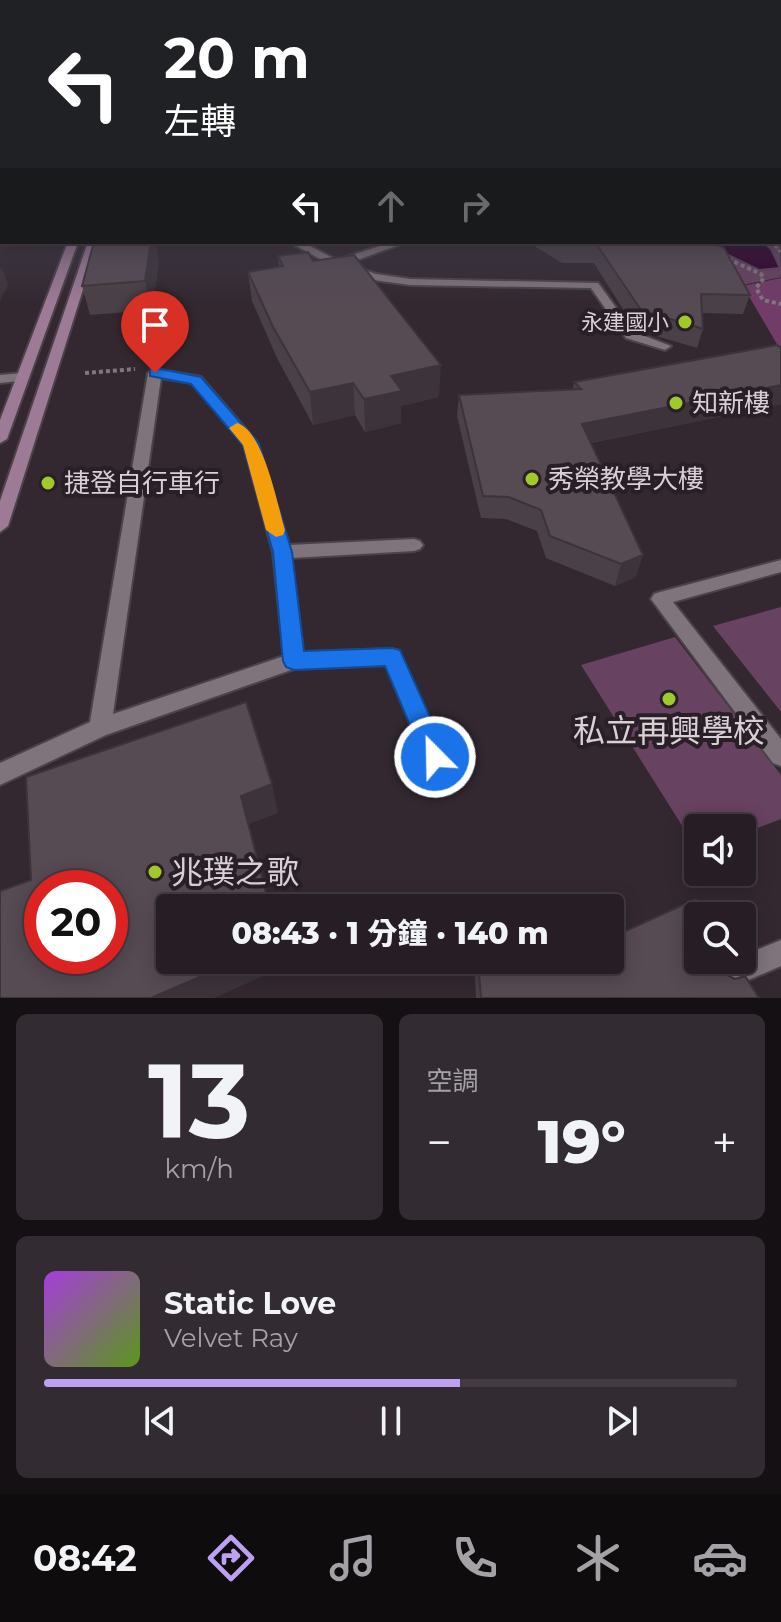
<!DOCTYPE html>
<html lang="zh-TW">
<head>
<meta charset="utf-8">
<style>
  :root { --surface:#261e24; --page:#322b31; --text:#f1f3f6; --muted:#a4a2a6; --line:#423c41; --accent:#bca0f2 }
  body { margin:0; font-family:Montserrat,"Noto Sans TC",sans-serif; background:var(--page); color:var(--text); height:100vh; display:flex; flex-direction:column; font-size:30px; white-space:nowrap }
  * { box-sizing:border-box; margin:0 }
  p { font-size:26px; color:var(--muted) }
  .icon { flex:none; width:44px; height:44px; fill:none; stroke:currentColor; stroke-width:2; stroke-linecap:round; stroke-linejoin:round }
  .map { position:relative; height:998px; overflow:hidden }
  .details { display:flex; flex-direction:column; gap:16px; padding:16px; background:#151014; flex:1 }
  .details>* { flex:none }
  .hud { position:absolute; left:0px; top:0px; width:782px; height:244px; box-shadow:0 4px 20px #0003,0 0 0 2px var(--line); background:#202124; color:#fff; overflow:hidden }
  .tools { position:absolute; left:684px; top:814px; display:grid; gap:16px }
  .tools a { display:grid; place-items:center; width:72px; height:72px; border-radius:8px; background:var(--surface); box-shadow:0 4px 20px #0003,0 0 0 2px var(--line); font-size:40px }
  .speed { position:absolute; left:24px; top:870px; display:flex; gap:16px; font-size:40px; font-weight:700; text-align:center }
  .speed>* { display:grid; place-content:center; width:104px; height:104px; border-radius:50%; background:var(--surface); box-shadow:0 4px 20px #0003,0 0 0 2px var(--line); line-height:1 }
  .speed .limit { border:12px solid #d22; background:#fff; color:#111 }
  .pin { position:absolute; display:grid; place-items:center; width:68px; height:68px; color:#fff; margin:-82px -34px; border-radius:50% 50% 50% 0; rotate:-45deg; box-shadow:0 0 8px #0007 }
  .pin .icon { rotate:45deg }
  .me { position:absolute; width:88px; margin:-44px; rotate:337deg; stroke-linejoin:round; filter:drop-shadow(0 0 6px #0008) }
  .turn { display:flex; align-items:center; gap:28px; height:168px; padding:0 32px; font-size:36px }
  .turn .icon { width:104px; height:104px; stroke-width:2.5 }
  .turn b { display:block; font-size:56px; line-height:68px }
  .lanes { display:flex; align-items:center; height:76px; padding:0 32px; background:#0003; justify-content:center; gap:40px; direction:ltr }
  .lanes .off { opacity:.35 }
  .big { font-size:60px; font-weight:800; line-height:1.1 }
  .details .card { flex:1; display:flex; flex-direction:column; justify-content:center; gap:12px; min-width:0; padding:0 28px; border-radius:12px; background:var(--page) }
  .details .dial { align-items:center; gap:0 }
  .dial b { font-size:104px; line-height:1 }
  .song { display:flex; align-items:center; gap:24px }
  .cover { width:96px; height:96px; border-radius:12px; background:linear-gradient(135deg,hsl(280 70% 55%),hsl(90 70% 35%)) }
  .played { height:8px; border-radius:4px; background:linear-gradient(90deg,var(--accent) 60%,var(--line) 60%) }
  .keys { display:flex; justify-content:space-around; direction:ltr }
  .heat { display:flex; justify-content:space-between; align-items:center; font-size:44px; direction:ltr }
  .details .tiles { flex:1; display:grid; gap:16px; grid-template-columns:1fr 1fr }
  .card:last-child { grid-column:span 2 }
  .trip { position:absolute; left:156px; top:894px; width:468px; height:80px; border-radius:8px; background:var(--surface); box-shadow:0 4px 20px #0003,0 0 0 2px var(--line); font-weight:800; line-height:80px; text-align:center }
  .tab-bar { display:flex; height:128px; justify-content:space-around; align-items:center; background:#0f0c0e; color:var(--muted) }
  .tab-bar .icon { width:56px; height:56px }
  .tab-bar .active { color:var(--accent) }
  .tab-bar b { font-size:36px; color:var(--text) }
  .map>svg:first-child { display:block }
</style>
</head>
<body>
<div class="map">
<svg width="781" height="998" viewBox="0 0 781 998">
  <rect width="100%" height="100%" fill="#332830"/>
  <path fill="#684261" d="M780,238L781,277L742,285L680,242H780Z
    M781,607V712L713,626Z
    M675,637L781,775V819L742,834V828H698V851L581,665Z"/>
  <path fill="#713c68" d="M781,278V346H778L743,286Z"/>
  <path fill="#30002b" stroke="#623e5e" stroke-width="2" d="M711,242H763L771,249L780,268L759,270L714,248Z"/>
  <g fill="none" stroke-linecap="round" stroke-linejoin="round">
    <g stroke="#4b4349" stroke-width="4">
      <path id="lane" d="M289,242H302L337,260L392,242H407L346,264L376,274L410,279L598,283L634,332L671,346L665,350L626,338L591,288L410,285L374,280L333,266Z
        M155,369L201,377L256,441L289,545L414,539L420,541L423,545L420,549L414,551L291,558L303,652L392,649L399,651L457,782L454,790L446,793L438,790L386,665L294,669L106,735L0,785V763L90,722L148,373ZM161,378L192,383L244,445L273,552L284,656L113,714Z
        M22,373L27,374V380L0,383V375Z
        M781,560V572L673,602L781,739V766L773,763L651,599L654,594L660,592Z
        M781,940V966L721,992L711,988L707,978L711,968L732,960H742V956Z"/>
    </g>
    <g stroke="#4b4349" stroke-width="4">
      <path id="secondary" d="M68,242H78L7,439L0,443V420Z
        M88,242H98L8,526L0,532V501Z"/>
    </g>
    <path stroke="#80777e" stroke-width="3" stroke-dasharray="3 2" stroke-linecap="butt" d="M772,242L781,253
      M726,258L732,261"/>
    <path stroke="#80777e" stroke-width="4" stroke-dasharray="4 3" stroke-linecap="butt" d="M728,259L761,274L764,278L756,288L763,300L781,304
      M85,373L135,369"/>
    <use href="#lane" fill="#7f737c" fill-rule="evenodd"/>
    <use href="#secondary" fill="#9d7a96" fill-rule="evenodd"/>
  </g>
  <path fill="#4a4047" d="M0,164H2V215H0Z
    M528,242H712L750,295L743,314L702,313L703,329L697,348L636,330L594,263H562Z
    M278,256L313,261L439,397L401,406V423L365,432L355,415L313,425L277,358L252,301L248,272L279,267Z
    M159,261L152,310L90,315L82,286Z
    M781,348V404L591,443L636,577L615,586L546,558L537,531L506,519L481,518L457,416L459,395L573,390L574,382Z
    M478,961H718L723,973L759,998H476L475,977Z"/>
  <path fill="#3c343a" d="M151,242H155L159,261L152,310L145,281Z
    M2,267L8,285L0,301V270Z
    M441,365L439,397L401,406V423L365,432L364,399L391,376Z
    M353,383L355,415L313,425L310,392Z
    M781,385V404L578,445L582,424Z
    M643,555L636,577L615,586L621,564Z
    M272,784L278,813L249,824L241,796Z
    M239,960H284L286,966L214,998H151Z"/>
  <path fill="#564a53" stroke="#3c343a" stroke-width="2" fill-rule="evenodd" d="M0,164H2V194H0Z
    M94,242H151L145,281L82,286Z
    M560,242H712L724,248L750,295L701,294L703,329L641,310L597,245H565Z
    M308,252L313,261L354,255L441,365L391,376L402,391L364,399L353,383L310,392L273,327L248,272L283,266L278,256Z
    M777,345L781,348V385L582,424L643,555L621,564L550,536L541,510L509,497L483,496L459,395L581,389L574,382Z
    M246,702L272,784L241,796L270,908H170V960H239L151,998H0V891L31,880L26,777ZM42,888H110V956H42Z
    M696,899L707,916H698V960H719L723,973L735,979L745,976L759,998H481L478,961L481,960H557L558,961L561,960H610V938Z"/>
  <linearGradient id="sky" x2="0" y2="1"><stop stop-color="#1c161a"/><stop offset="0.54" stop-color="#4a4859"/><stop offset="1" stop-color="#4a4859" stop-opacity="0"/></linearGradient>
  <rect width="781" height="303" fill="url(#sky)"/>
  <path fill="#1a73e8" stroke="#114b97" stroke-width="2" d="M155,368L201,377L259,444L292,552L304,651L392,648L400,650L448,757L444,765L435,769L427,765L385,666L294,670L286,667L283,661L273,552L243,445L191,384L150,376V369Z"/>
  <path fill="#f59e0b" d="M237,423C264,431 277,504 285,530L283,535L276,537L266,530L243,445L229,428Z"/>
  <g fill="#a0c92c" stroke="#291f27" stroke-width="3">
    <circle cx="685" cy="322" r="8"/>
    <circle cx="676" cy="403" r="8"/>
    <circle cx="532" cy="479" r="8"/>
    <circle cx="48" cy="483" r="8"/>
    <circle cx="669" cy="699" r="8"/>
    <circle cx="155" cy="872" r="8"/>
  </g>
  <g text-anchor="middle" stroke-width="8" stroke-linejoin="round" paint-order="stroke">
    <g font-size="22" fill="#d7d0d5" stroke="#291f27" text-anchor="end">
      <text x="669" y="330">永建國小</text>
    </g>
    <g font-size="26" fill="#d7d0d5" stroke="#291f27" text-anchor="start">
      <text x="692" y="412">知新樓</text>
      <text x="548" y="488">秀榮教學大樓</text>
      <text x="64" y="492">捷登自行車行</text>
    </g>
    <g font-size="32" fill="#d7d0d5" stroke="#291f27">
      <text x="669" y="742">私立再興學校</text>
      <text x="171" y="883" text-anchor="start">兆璞之歌</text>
    </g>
  </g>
</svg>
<div class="tools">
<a><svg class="icon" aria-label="sound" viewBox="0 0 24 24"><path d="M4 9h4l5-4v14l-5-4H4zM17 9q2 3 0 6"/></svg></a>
<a><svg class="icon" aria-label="search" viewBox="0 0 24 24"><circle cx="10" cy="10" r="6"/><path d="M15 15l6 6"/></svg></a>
</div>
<div class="speed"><div class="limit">20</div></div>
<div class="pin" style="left:155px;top:373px;background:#d93025"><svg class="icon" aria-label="arrive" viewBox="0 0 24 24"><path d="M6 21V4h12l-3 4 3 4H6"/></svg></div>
<svg class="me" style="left:435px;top:757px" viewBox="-20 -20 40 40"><circle r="17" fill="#1a73e8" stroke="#fff" stroke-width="3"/><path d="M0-11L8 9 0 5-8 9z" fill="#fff"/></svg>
<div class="trip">08:43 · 1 分鐘 · 140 m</div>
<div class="hud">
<div class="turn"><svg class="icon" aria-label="left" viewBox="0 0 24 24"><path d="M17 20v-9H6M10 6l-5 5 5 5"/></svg><div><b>20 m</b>左轉</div></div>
<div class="lanes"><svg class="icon" aria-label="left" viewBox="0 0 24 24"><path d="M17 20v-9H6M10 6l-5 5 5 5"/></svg><svg class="icon off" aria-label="ahead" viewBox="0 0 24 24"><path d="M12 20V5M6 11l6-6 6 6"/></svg><svg class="icon off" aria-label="right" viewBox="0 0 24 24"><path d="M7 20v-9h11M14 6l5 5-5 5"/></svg></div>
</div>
</div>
<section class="details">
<div class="tiles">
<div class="card dial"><b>13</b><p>km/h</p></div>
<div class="card"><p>空調</p>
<div class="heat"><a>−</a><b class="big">19°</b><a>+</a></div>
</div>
<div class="card">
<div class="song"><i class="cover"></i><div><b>Static Love</b><p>Velvet Ray</p></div></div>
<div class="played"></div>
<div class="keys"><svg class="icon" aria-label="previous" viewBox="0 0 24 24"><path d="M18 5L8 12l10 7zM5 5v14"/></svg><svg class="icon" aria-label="pause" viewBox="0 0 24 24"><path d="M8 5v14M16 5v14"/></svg><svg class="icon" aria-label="next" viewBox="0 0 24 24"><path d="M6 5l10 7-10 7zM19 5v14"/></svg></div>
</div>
</div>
</section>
<nav class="tab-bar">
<b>08:42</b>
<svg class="icon active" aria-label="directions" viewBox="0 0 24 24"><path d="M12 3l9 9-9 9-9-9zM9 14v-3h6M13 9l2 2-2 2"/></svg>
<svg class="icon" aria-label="music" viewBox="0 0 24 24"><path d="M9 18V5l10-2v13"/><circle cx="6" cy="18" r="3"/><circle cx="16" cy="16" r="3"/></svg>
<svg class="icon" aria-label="phone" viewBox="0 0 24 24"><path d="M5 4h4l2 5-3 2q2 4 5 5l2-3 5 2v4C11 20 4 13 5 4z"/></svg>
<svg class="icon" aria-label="climate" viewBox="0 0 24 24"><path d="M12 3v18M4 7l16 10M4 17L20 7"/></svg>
<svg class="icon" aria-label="car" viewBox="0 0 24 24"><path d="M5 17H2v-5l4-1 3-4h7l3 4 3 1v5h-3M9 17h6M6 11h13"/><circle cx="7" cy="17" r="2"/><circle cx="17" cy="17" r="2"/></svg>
</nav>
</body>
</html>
